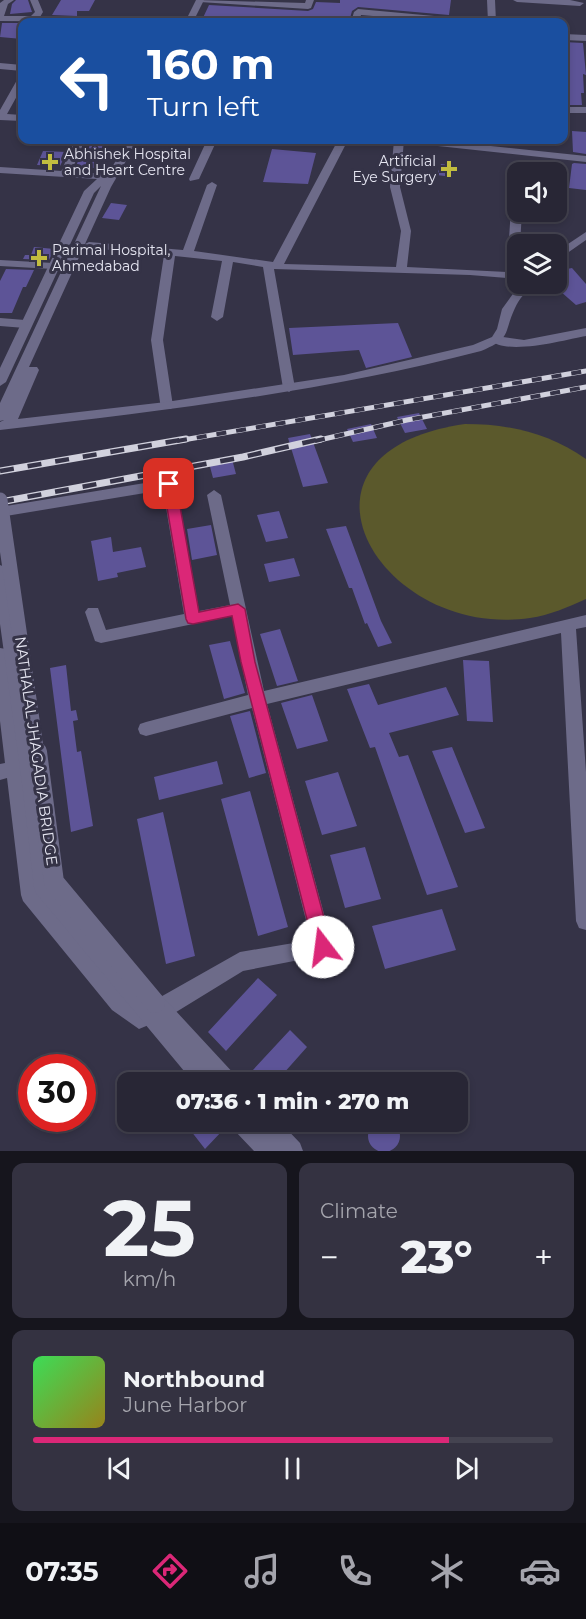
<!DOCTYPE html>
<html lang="en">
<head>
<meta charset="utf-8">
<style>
  :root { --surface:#282635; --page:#343241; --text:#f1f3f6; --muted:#a5a5ad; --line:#444350; --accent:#db2777 }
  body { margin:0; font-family:Montserrat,sans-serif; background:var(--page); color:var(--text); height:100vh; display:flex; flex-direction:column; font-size:22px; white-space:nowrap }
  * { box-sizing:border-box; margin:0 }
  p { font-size:20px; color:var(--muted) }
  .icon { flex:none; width:33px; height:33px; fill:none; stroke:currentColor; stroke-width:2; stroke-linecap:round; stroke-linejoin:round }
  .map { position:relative; height:1151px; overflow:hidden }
  .sheet { display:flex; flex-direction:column; gap:12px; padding:12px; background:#16151d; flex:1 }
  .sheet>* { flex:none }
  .hud { position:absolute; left:18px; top:18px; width:550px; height:126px; border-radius:12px; box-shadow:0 3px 9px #0003,0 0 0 2px var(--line); background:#1a4fa0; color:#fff; overflow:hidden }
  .tools { position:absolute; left:507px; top:162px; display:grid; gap:12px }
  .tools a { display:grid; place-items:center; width:60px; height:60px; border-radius:12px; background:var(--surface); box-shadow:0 3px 9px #0003,0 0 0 2px var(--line); font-size:30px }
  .speed { position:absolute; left:18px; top:1054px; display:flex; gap:12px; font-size:30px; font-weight:700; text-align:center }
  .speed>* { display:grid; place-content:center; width:78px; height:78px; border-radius:50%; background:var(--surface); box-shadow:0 3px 9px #0003,0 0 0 2px var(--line); line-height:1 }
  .speed .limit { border:9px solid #d22; background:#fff; color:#111 }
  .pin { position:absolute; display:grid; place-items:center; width:51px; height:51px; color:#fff; margin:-26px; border-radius:12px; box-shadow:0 3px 9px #0006 }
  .me { position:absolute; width:66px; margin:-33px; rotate:345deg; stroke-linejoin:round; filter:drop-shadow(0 0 4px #0008) }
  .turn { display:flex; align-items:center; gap:21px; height:126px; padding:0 30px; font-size:27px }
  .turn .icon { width:78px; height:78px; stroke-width:2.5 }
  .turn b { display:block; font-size:42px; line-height:51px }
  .big { font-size:45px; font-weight:800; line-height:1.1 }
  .sheet .card { flex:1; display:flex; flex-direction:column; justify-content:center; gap:9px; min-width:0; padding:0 21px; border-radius:12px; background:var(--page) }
  .sheet .dial { align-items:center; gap:0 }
  .dial b { font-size:78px; line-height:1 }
  .song { display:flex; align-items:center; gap:18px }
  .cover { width:72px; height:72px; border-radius:9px; background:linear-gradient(135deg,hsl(130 70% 55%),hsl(50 70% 35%)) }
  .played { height:6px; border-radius:3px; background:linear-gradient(90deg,var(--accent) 80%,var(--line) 80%) }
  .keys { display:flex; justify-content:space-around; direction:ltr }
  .heat { display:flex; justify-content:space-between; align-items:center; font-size:33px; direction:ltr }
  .sheet .tiles { flex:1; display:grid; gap:12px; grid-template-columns:1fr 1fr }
  .card:last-child { grid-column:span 2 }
  .trip { position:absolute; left:117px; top:1072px; width:351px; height:60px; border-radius:12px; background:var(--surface); box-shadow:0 3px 9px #0003,0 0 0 2px var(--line); font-weight:800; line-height:60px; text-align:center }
  .menu { display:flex; height:96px; justify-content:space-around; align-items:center; background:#100f15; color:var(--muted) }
  .menu .icon { width:42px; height:42px }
  .menu .current { color:var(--accent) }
  .menu b { font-size:27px; color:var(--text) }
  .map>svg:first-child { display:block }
</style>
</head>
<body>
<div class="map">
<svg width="586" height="1151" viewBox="0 0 586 1151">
  <rect width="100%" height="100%" fill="#353347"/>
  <path fill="#5b592c" d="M465,424C510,424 548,433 586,459V599C568,607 550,615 530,618C379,640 269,452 465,424Z"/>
  <path fill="#5d5497" d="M16,0H28L32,12L10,14L12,4Z
    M61,0H95L89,11H77V16L52,15Z
    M340,0H451L449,15L358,7L352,11L349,22H201L209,5L308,11L313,9L316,2L340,3Z
    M2,23H22V39L0,37Z
    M564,42L583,43L586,75L583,74L584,93H581L582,105H565Z
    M572,131L586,132V154L573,152Z
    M92,140H110L94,168L76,166L82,152H87Z
    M272,149L316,153L308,184L263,182Z
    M43,151L67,152L60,166L37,165Z
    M574,163L586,164V190L569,188L572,164Z
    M441,164L456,166L452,177L437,175Z
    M111,203L127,205L119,220L102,218Z
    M34,247L54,249L49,260L23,259L25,255H31Z
    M572,268L586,284V302L576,305L552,284H567L557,271Z
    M6,269L34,270L26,287H23L12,313H0V281Z
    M398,323L412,357L366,368L359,350L293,355L289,328Z
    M419,413L427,429L405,433L397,417Z
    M371,424L377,438L353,442L347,429Z
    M310,434L328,483L303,487L288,438Z
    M232,459L236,474L213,478L209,463Z
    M279,511L288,538L266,542L257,515Z
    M211,525L217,555L192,560L187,529Z
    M346,526L381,621L392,643L378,647L367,623L365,624L352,588H349L326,529Z
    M111,537L113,552L141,547L146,567L117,573L118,577L98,581L91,541Z
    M294,558L300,576L269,582L264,564Z
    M280,629L298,681L277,686L260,634Z
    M230,641L245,693L224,699L209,645Z
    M463,660L489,661L493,722L467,721Z
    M66,665L71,711L76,710L78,720L73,721L77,752L81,751L93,826L71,832L50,668Z
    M369,684L378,705L446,687L459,715L389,733L399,757L408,755L458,887L427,895L375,747L370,748L347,689Z
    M312,695L328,741L297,749L281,703Z
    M250,711L266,773L249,778L230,716Z
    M452,747L485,828L465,833L432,751Z
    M217,761L223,784L159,800L154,777Z
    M338,772L357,826L322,835L305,781Z
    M250,791L288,927L258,936L221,799Z
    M163,812L195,956L166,964L137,819Z
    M365,847L381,899L345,908L330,855Z
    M442,909L456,950L385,969L372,926Z
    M258,978L277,995L226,1051L208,1032Z
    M290,1030L307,1047L275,1083H264L252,1071Z
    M368 1136a16 16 0 1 1 32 0a16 16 0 1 1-32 0Z
    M200,1122H216L223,1130L205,1149L191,1131Z"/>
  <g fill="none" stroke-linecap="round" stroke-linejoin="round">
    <path fill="#6d6b89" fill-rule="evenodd" d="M4,0H14L8,4L4,16H31L35,12L30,0H38L43,12L40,17L127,19L131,22L0,21V3Z
      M196,0L305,3L306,0H314L311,8L308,9L200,2Z
      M487,0H495L496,22H488Z
      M513,0H570L584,3L580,6L517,2Z
      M358,9L467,19L471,22H445L361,15L359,22H351L354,12Z
      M564,34L586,35V41L564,40Z
      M0,63L22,65V71L0,69Z
      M22,77V87L7,114L22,115V121L0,120V110L17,80Z
      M564,107H586V113H564Z
      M75,140H85L70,174L61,176L60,174Z
      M207,140H217L199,179L190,181L189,179Z
      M338,140H348L284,264L396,267L401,231L390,187L394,140H404L400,187L411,231L407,267L507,272L513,174L518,171L522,172H518V212H522L520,244H518V279L470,275L274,269L295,388L289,392L283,388L263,267L233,262L223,317L217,321L211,317L222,261L175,256L163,340L173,406L171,409H161L151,340L164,255L89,248L83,245L89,242L183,250L207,185L212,182L217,185L194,251L273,262Z
      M405,140H433L586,156V162L410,143Z
      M0,260L53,263L59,266L53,269L0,266Z
      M0,318L25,320L31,324L25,328L0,326Z
      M586,328V336C564,340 507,356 490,340L496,336L524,340Z
      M169,479L176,484L199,611L230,605L207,495L214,490L221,495L264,691L586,615V627L576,629L586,772V930L579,928L576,921L561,633L267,704L333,947L330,954L243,971L168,1017L139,1029L112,1010L23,901L21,895L7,778L0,780V764L5,763L0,721V648L6,649L8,654L39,891L126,996L141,1008L240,952L311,940L252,708L146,736L140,734L138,729L140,724L146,722L248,695L232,616L101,643L95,641L85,612L88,608H98L106,630L184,614L163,490L0,517V507Z"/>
    <path fill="#6d6b89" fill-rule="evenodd" d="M196,0H204L193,22H185Z
      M128,140H138L111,187L29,367H37L39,370L18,419L166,402L344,375L473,345L492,337L497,329L502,309L520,284H532C526,292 519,299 515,308C503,334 512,338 481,351C324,392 161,411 0,430V422L4,420L0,421V403L101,186L94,193L6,382L0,386V368L84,191L97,179L0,173V167L108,174Z
      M586,232V240L556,261V252Z
      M0,565L5,567L7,571L40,783L52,884L147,998L155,993L162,996L236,1076L239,1083H194L36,893L34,887L22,783L0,624Z
      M231,1122H280L300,1143L303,1151H254L234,1130Z"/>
    <g stroke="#d1d1dd" stroke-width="5">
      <path id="rail-far1" d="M177,441L586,371
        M315,441L407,420L586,387"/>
    </g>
    <g stroke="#d1d1dd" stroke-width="7">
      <path id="rail" d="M0,471L186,439
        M0,502L243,457L321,439"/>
    </g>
    <use href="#rail-far1" stroke="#353347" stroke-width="4" stroke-dasharray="10" stroke-linecap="butt"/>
    <use href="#rail" stroke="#353347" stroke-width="4.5" stroke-dasharray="14" stroke-linecap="butt"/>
    <path stroke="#6d6b89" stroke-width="15" d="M0,500L37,754"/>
    <path stroke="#6d6b89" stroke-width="20" d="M37,752L54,882L155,1003"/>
  </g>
  <path fill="#db2777" stroke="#8e194d" stroke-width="1.5" d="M169,479L176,484L199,612L238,604L245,609L255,662L332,947L329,953L323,955L317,953L314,947L241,662L232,616L193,624L188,623L186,619L163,484Z"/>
  <g fill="#c2bd3f" stroke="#353347" stroke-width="2">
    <path d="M47 153h6v6h6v6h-6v6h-6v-6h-6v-6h6z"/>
    <path d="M446 160h6v6h6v6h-6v6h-6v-6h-6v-6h6z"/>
    <path d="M36 249h6v6h6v6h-6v6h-6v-6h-6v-6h6z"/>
  </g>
  <g text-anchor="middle" stroke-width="6" stroke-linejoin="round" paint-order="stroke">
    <g font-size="14" fill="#e5e5f1" stroke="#353347" text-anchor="start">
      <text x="64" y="159">Abhishek Hospital<tspan x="64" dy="16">and Heart Centre</tspan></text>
      <text x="436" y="166" text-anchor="end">Artificial<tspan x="436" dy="16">Eye Surgery</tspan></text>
      <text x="52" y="255">Parimal Hospital,<tspan x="52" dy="16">Ahmedabad</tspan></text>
    </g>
    <g font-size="15" fill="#e5e5f1" stroke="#353347">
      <text transform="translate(36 751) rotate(82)" y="5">NATHALAL JHAGADIA BRIDGE</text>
    </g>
  </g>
</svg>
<div class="tools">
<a><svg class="icon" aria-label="sound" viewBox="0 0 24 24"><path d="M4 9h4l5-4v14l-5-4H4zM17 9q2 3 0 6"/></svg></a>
<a><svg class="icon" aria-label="layers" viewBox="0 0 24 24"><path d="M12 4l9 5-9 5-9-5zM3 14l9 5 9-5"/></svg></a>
</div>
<div class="speed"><div class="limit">30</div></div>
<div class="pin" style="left:169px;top:484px;background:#d93025"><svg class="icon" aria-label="arrive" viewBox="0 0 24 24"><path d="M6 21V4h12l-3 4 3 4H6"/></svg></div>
<svg class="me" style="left:323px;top:947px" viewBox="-20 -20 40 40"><circle r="19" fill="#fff"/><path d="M0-13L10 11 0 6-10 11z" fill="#db2777"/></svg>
<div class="trip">07:36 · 1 min · 270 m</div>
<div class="hud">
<div class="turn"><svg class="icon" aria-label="left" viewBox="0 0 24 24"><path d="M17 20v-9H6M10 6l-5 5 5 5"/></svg><div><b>160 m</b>Turn left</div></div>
</div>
</div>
<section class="sheet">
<div class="tiles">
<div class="card dial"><b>25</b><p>km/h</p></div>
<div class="card"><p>Climate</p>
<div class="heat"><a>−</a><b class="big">23°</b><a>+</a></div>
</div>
<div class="card">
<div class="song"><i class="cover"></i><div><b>Northbound</b><p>June Harbor</p></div></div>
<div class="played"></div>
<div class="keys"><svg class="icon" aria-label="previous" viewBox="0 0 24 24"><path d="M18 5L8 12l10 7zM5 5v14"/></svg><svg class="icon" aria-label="pause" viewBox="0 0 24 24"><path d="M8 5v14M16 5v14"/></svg><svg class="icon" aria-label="next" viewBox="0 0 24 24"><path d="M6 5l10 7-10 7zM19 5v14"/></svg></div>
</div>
</div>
</section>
<nav class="menu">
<b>07:35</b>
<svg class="icon current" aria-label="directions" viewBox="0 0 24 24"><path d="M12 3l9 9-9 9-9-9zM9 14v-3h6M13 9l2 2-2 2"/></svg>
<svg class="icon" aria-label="music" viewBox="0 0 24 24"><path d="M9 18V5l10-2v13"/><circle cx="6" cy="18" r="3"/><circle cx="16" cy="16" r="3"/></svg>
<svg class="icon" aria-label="phone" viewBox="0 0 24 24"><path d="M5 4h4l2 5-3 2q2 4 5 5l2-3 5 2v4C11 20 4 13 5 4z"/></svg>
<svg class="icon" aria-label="climate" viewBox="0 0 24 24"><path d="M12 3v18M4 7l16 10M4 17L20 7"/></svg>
<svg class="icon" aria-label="car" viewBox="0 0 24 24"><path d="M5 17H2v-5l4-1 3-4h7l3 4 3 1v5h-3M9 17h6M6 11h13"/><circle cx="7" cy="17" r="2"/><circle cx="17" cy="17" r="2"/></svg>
</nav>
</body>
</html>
